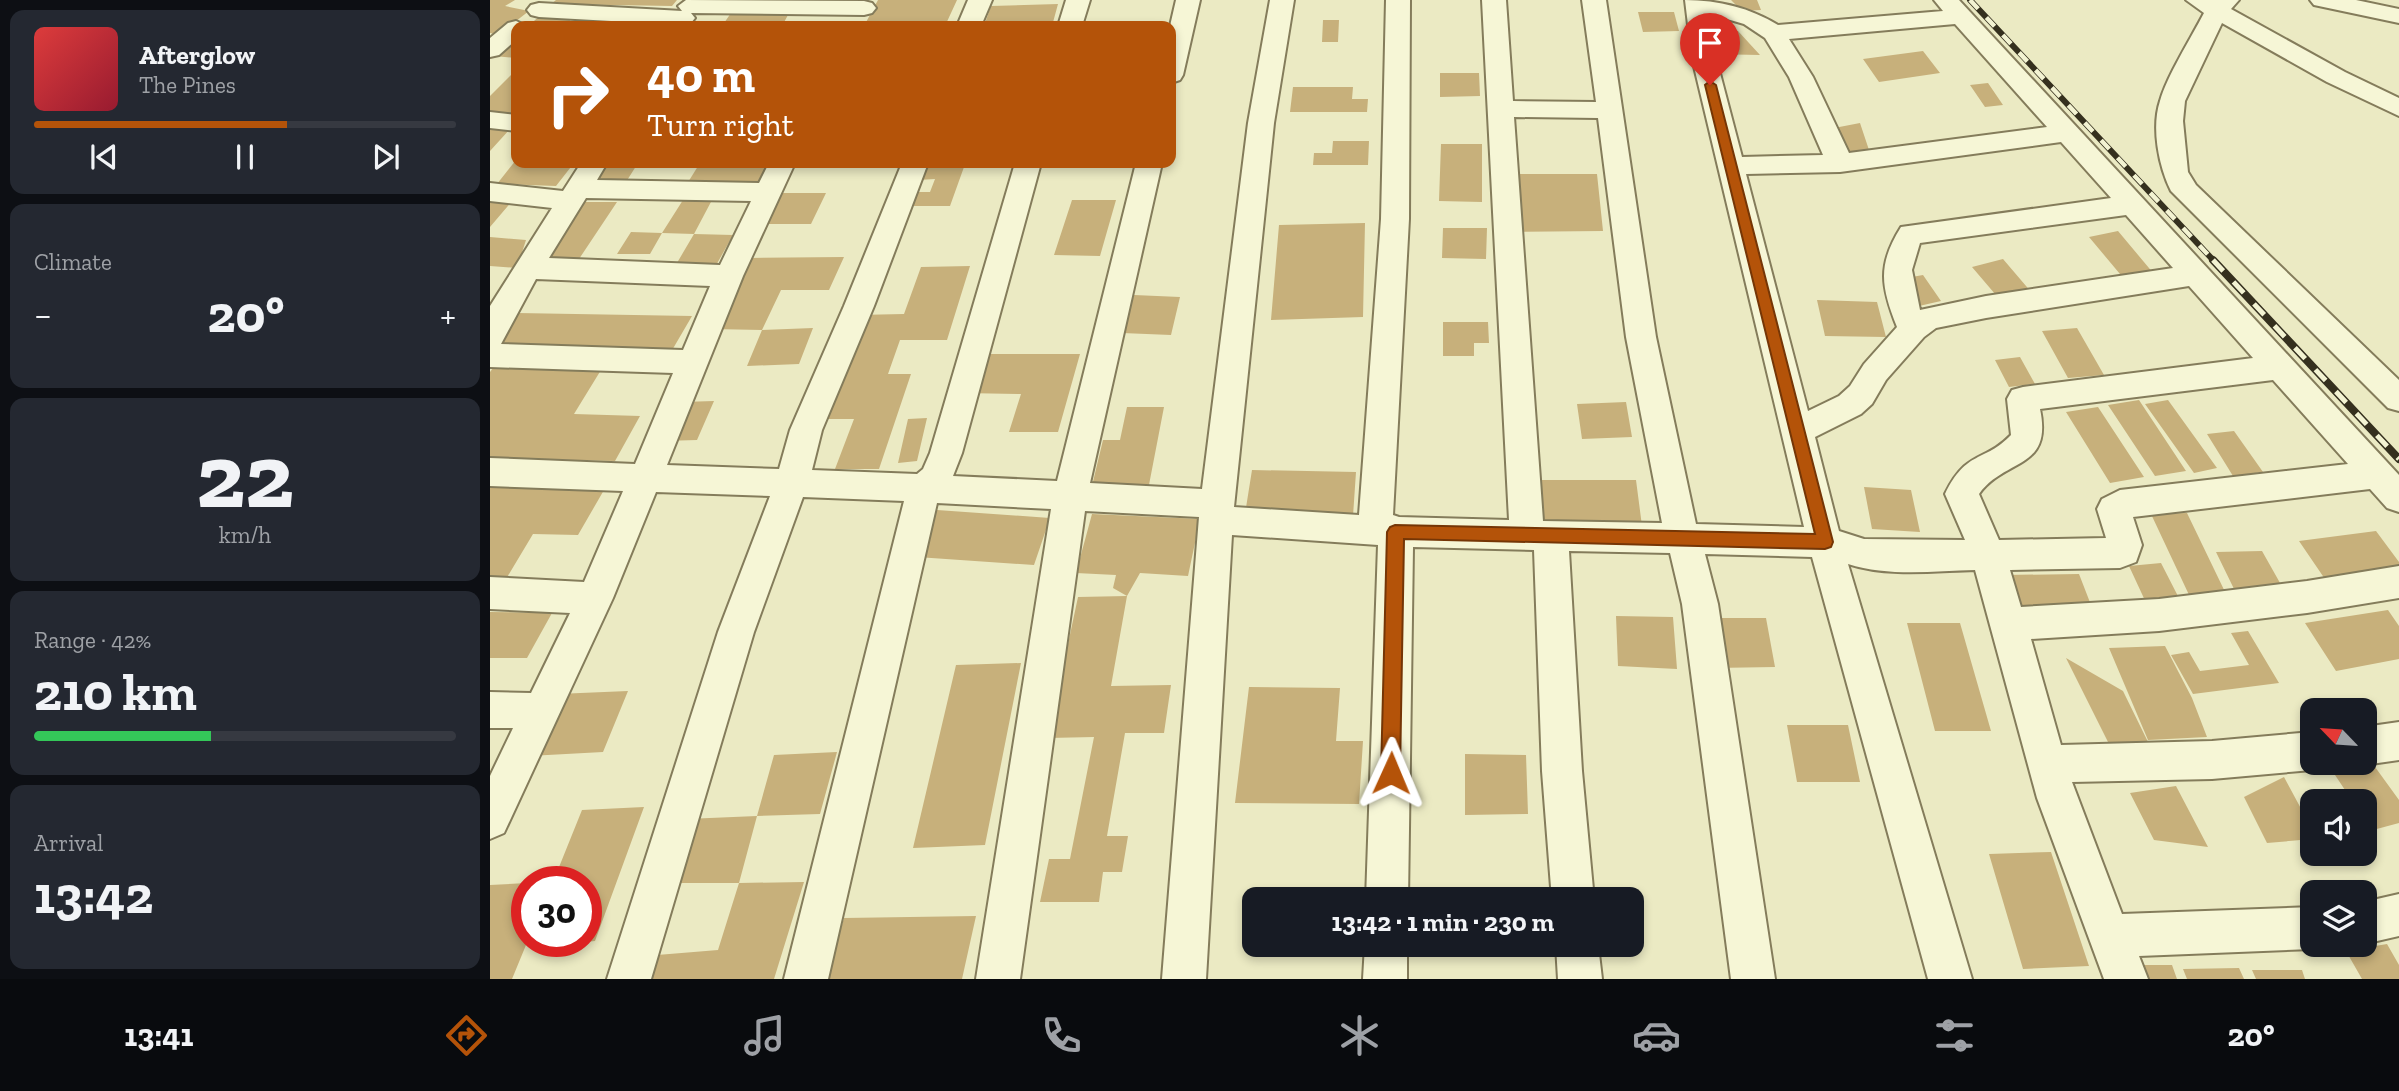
<!DOCTYPE html>
<html lang="en">
<head>
<meta charset="utf-8">
<style>
  :root { --surface:#171b24; --page:#242831; --text:#f1f3f6; --muted:#9ea1a6; --line:#363941; --accent:#b45309 }
  body { margin:0; font-family:"Zilla Slab",serif; background:var(--page); color:var(--text); height:100vh; display:flex; flex-direction:column; font-size:26px; white-space:nowrap }
  * { box-sizing:border-box; margin:0 }
  p { font-size:23px; color:var(--muted) }
  .icon { flex:none; width:38px; height:38px; fill:none; stroke:currentColor; stroke-width:2; stroke-linecap:round; stroke-linejoin:round }
  .map { position:relative; flex:1; overflow:hidden }
  .drawer { display:flex; flex-direction:column; gap:10px; padding:10px; background:#0d0f14; width:490px }
  .drawer>* { flex:none }
  .hud { position:absolute; left:21px; top:21px; width:665px; height:147px; border-radius:14px; box-shadow:0 4px 10px #0003; background:#b45309; color:#fff; overflow:hidden }
  .needle { width:46px; rotate:295deg }
  .controls { position:absolute; left:1810px; top:698px; display:grid; gap:14px }
  .controls a { display:grid; place-items:center; width:77px; height:77px; border-radius:14px; background:var(--surface); box-shadow:0 4px 10px #0003; font-size:35px }
  .speed { position:absolute; left:21px; top:866px; display:flex; gap:14px; font-size:35px; font-weight:700; text-align:center }
  .speed>* { display:grid; place-content:center; width:91px; height:91px; border-radius:50%; background:var(--surface); box-shadow:0 4px 10px #0003; line-height:1 }
  .speed .limit { border:10px solid #d22; background:#fff; color:#111 }
  .pin { position:absolute; display:grid; place-items:center; width:60px; height:60px; color:#fff; margin:-72px -30px; border-radius:50% 50% 50% 0; rotate:-45deg; box-shadow:0 0 7px #0007 }
  .pin .icon { rotate:45deg }
  .me { position:absolute; width:77px; margin:-38px; rotate:1deg; stroke-linejoin:round; filter:drop-shadow(0 0 5px #0008) }
  .turn { display:flex; align-items:center; gap:24px; height:147px; padding:0 21px; font-size:32px }
  .turn .icon { width:91px; height:91px; stroke-width:2.5 }
  .turn b { display:block; font-size:49px; line-height:60px }
  .big { font-size:52px; font-weight:700; line-height:1.1 }
  .drawer .tile { flex:1; display:flex; flex-direction:column; justify-content:center; gap:10px; min-width:0; padding:0 24px; border-radius:14px; background:var(--page) }
  .drawer .dial { align-items:center; gap:0 }
  .dial b { font-size:91px; line-height:1 }
  .song { display:flex; align-items:center; gap:21px }
  .cover { width:84px; height:84px; border-radius:10px; background:linear-gradient(135deg,hsl(0 70% 55%),hsl(350 70% 35%)) }
  .played { height:7px; border-radius:4px; background:linear-gradient(90deg,var(--accent) 60%,var(--line) 60%) }
  .keys { display:flex; justify-content:space-around; direction:ltr }
  .heat { display:flex; justify-content:space-between; align-items:center; font-size:38px; direction:ltr }
  .charge { height:10px; border-radius:5px; background:linear-gradient(90deg,#34c759 42%,var(--line) 0) }
  .trip { position:absolute; left:752px; top:887px; width:402px; height:70px; border-radius:14px; background:var(--surface); box-shadow:0 4px 10px #0003; font-weight:700; line-height:70px; text-align:center }
  .tabs { display:flex; height:112px; justify-content:space-around; align-items:center; background:#090b0e; color:var(--muted) }
  .tabs .icon { width:49px; height:49px }
  .tabs .on { color:var(--accent) }
  .tabs b { font-size:32px; color:var(--text) }
  main { display:flex; flex:1; min-height:0 }
  .map>svg:first-child { display:block }
</style>
</head>
<body>
<main>
<section class="drawer">
<div class="tile">
<div class="song"><i class="cover"></i><div><b>Afterglow</b><p>The Pines</p></div></div>
<div class="played"></div>
<div class="keys"><svg class="icon" aria-label="previous" viewBox="0 0 24 24"><path d="M18 5L8 12l10 7zM5 5v14"/></svg><svg class="icon" aria-label="pause" viewBox="0 0 24 24"><path d="M8 5v14M16 5v14"/></svg><svg class="icon" aria-label="next" viewBox="0 0 24 24"><path d="M6 5l10 7-10 7zM19 5v14"/></svg></div>
</div>
<div class="tile"><p>Climate</p>
<div class="heat"><a>−</a><b class="big">20°</b><a>+</a></div>
</div>
<div class="tile dial"><b>22</b><p>km/h</p></div>
<div class="tile"><p>Range · 42%</p><b class="big">210 km</b><div class="charge"></div></div>
<div class="tile"><p>Arrival</p><b class="big">13:42</b></div>
</section>
<div class="map">
<svg width="1909" height="979" viewBox="0 0 1909 979">
  <rect width="100%" height="100%" fill="#ebeac3"/>
  <path fill="#c7b07b" d="M0,0H25L15,6L39,11L8,35L0,33Z
    M66,0H187L182,6L61,4Z
    M388,0H467L455,26H374Z
    M1241,0H1267L1271,10L1252,11Z
    M568,4L562,26H494L501,6Z
    M1148,12H1184L1189,31L1153,32Z
    M241,13L298,15L292,26H232Z
    M51,15L83,17L75,26H38Z
    M92,16L131,18L123,26H82Z
    M833,20H849L848,42H832Z
    M1215,31H1248L1270,55L1220,54Z
    M26,37V58L4,56Z
    M1433,51L1450,73L1389,82L1373,59Z
    M26,70V116L0,114V96Z
    M950,73H989L990,96L950,97Z
    M1498,83L1513,105L1495,107L1480,85Z
    M803,87H863L862,99H878L877,112H800Z
    M1370,123L1380,153L1359,157L1339,129Z
    M0,127L21,128L0,151Z
    M843,141H879L878,165H823L824,153H842Z
    M951,144H992V202L949,201Z
    M26,160V163H84L66,186L7,184Z
    M117,163H148L136,182L105,183Z
    M210,163H278L265,187H195Z
    M433,167H474L460,206H419L425,192H440L445,179L428,180Z
    M1018,174H1107L1113,231L1021,232Z
    M289,193H336L321,224H273Z
    M0,199L23,200L0,227Z
    M193,200H222L204,234L172,233Z
    M582,200H626L610,256L564,255Z
    M95,202H127L89,259H55Z
    M875,223L873,317L781,320L789,225Z
    M953,228H997L996,259L952,258Z
    M1628,231L1664,274L1635,280L1599,237Z
    M141,232L172,233L160,254H127Z
    M204,234L243,235L224,269L184,268Z
    M0,237L36,240L27,268L0,266Z
    M354,257L339,290H291L272,330L222,329L259,258Z
    M1513,259L1542,293L1511,301L1482,267Z
    M480,266L457,340H410L398,374H421L389,469H345L364,419H326L367,315L414,314L431,267Z
    M1433,275L1451,301L1429,306L1411,279Z
    M644,295L690,297L681,335L632,333Z
    M1327,300L1387,302L1396,337L1335,336Z
    M27,313L202,316L181,352L3,347Z
    M953,322H998L999,343H984V356H953Z
    M323,328L309,364L257,366L272,330Z
    M1587,328L1614,375L1578,378L1552,331Z
    M487,354H590L568,432H519L531,394L473,393Z
    M1530,357L1545,384L1519,387L1505,360Z
    M3,368L111,370L84,414L150,416L125,461L0,458V372Z
    M1649,400L1696,471L1665,476L1618,405Z
    M1678,400L1727,468L1704,473L1655,404Z
    M224,401L207,440L173,441L192,402Z
    M1136,402L1142,437L1092,439L1087,404Z
    M637,407H674L658,490H601L613,440H630Z
    M1608,407L1654,477L1620,483L1576,412Z
    M437,418L427,461L408,463L418,419Z
    M1744,431L1773,472L1743,476L1717,434Z
    M762,470L866,472L863,516L755,514Z
    M1041,480H1146L1152,526H1043Z
    M0,487L114,490L88,535L43,534L13,584L0,583Z
    M1374,487L1421,490L1430,532L1382,529Z
    M447,510L560,518L544,565L427,557Z
    M1697,513L1737,596L1700,597L1661,514Z
    M602,514L710,519L698,576L650,573L637,596L621,686L681,685L674,733H635L617,836H638L632,872H613L609,902H550L559,859H580L604,737L558,738L588,597L637,596L623,588L626,575L586,573Z
    M1886,531L1909,562V575L1839,585L1809,541Z
    M1772,551L1794,590L1745,591L1726,552Z
    M1671,563L1692,604L1658,607L1639,566Z
    M1589,574L1601,605H1524L1514,575Z
    M1898,610L1909,626V659L1846,671L1815,623Z
    M0,612L62,613L37,658H0Z
    M1126,616L1183,617L1187,669L1128,666Z
    M1216,618H1276L1285,667L1224,668Z
    M1417,623H1470L1501,731H1445Z
    M1758,631L1789,683L1703,694L1681,655L1699,652L1710,671L1759,665L1741,633Z
    M1675,646L1702,698L1717,737L1658,740L1619,648Z
    M1576,658L1633,691L1659,744L1621,748Z
    M531,663L495,845L423,848L466,665Z
    M759,687L850,688L846,741H873L869,804L745,803Z
    M138,691L113,752L39,756L67,694Z
    M1297,725H1358L1370,782H1307Z
    M347,752L330,814L267,816L284,755Z
    M975,754L1036,755L1038,814L975,815Z
    M1880,760L1909,800V823L1883,830L1874,818V802H1863L1841,769Z
    M1794,777L1822,829V839L1777,843L1754,797Z
    M1686,786L1718,847L1664,840L1640,793Z
    M154,807L105,941L96,942V882H63L92,810Z
    M267,816L249,883L314,882L284,979H148L155,956L228,950L249,883H173L196,819Z
    M1561,852L1599,966L1533,969L1499,854Z
    M37,883V942L60,944L36,945L22,979H0V885Z
    M486,916L472,979H336L354,918Z
    M1897,944L1909,965V979H1872L1856,951Z
    M1643,965H1682L1687,979H1648Z
    M1749,968L1754,979H1697L1693,969Z
    M1762,970H1812L1815,979H1766Z"/>
  <g fill="none" stroke-linecap="round" stroke-linejoin="round">
    <g stroke="#847c5b" stroke-width="4">
      <path id="street" d="M196,0L374,1L382,3L386,8L382,13L374,15L201,13L205,18L201,23L193,25L49,17L41,15L37,10L41,5L49,3L192,11L188,6Z
        M478,0H502L491,26H467Z
        M576,0H600L592,26H568Z
        M686,0H710L693,75L690,80L681,83L680,26Z
        M780,0H804L784,123L744,507L869,515L891,219L896,0H920L919,219L903,515L909,517L1019,520L992,0H1016L1023,101L1106,102L1092,0H1116L1166,337L1206,524L1314,527L1202,58L1195,0C1229,0 1260,8 1288,25L1453,11L1444,0H1469L1909,475V512L1897,508L1880,489L1643,517L1652,545L1646,562L1630,568L1520,570L1531,607L1669,599L1817,581L1909,566V598L1817,613L1669,631L1541,639L1571,745L1722,741L1822,732V763H1836L1822,770L1722,779L1582,782L1632,914L1822,907V945H1832L1822,949L1649,956L1658,979H1614L1547,798L1485,570C1444,571 1398,577 1358,564L1482,979H1438L1322,557L1215,554L1228,604L1285,979H1241L1192,604L1180,553L1079,551L1092,771L1104,900H1062L1052,771L1044,550L923,547L918,900H876L888,545L742,535L716,979H672L709,517L595,511L530,979H486L561,509L447,503L338,979H294L414,501L313,497L264,632L161,979H117L228,632L280,496L166,492L123,598L14,833L0,839V776L23,728H0V692L41,693L80,613L0,609V577L94,582L133,491L0,486V458L145,464L183,373L0,367V306L62,208L0,201V183L73,191L91,163H117L107,180L269,183L279,163H305L253,276L177,465L289,469L300,430L354,306L412,163H438L384,306L332,430L322,470L427,474L433,469L440,453L525,163H551L472,453L463,476L567,481L646,163H672L600,483L712,489L758,123ZM1220,14L1254,24L1275,38L1299,77L1333,155L1252,157L1226,58ZM1465,24L1557,127L1359,153L1323,77L1299,39ZM1024,117L1108,118L1136,337L1172,523L1053,521ZM1571,142L1621,198L1411,227C1387,265 1391,287 1407,327L1374,364L1360,386L1349,396L1318,411L1256,174L1350,172ZM96,198L261,201L230,265L59,258ZM1636,215L1683,268L1496,296L1430,310L1422,270L1430,243ZM46,279L220,286L193,350L11,344ZM1699,286L1763,358L1533,387L1522,390L1517,399L1521,435C1494,463 1477,449 1455,494L1475,540L1374,539L1349,531L1325,437L1371,414L1382,404L1396,380L1434,337L1446,328L1496,318ZM1783,380L1858,464L1630,490L1612,499L1607,509L1616,538L1509,540L1489,494C1515,458 1563,470 1550,409Z
        M1696,0H1749L1741,9L1855,72L1909,98V116L1837,82L1732,23L1695,101L1693,121L1698,172L1706,185L1909,380V411L1898,408L1681,191C1669,167 1661,128 1670,101C1677,76 1701,38 1714,13Z
        M1820,0H1866L1909,9V23L1824,5Z
        M26,21L37,26H26V40L9,55L0,57V38L18,23Z
        M0,112L26,115V131L0,128Z
        M1909,722V760L1874,765L1870,763H1874V727Z
        M1909,894V936L1874,944V902Z
        M875,945H917V979H873Z
        M1066,945H1108L1112,979H1068Z"/>
    </g>
    <use href="#street" fill="#f6f6d6" fill-rule="evenodd"/>
    <g stroke="#35301e" stroke-width="6">
      <path id="rail-far1" d="M1480,0L1724,261"/>
    </g>
    <g stroke="#35301e" stroke-width="8">
      <path id="rail" d="M1723,260L1909,459"/>
    </g>
    <use href="#rail-far1" stroke="#f3f3d2" stroke-width="4.5" stroke-dasharray="12" stroke-linecap="butt"/>
    <use href="#rail" stroke="#f3f3d2" stroke-width="5" stroke-dasharray="15" stroke-linecap="butt"/>
  </g>
  <path fill="#b45309" stroke="#753606" stroke-width="2" d="M1220,81L1226,85L1343,542L1341,547L1335,549L914,539L910,773L907,780L901,782L894,780L891,773L897,532L900,527L905,525L1325,534L1215,85Z"/>
</svg>
<div class="controls">
<a><svg class="needle" viewBox="-14 -14 28 28"><path d="M0-13l5 13h-10z" fill="#e53935"/><path d="M0 13l5-13h-10z" fill="#9ea1a6"/></svg></a>
<a><svg class="icon" aria-label="sound" viewBox="0 0 24 24"><path d="M4 9h4l5-4v14l-5-4H4zM17 9q2 3 0 6"/></svg></a>
<a><svg class="icon" aria-label="layers" viewBox="0 0 24 24"><path d="M12 4l9 5-9 5-9-5zM3 14l9 5 9-5"/></svg></a>
</div>
<div class="speed"><div class="limit">30</div></div>
<div class="pin" style="left:1220px;top:85px;background:#d93025"><svg class="icon" aria-label="arrive" viewBox="0 0 24 24"><path d="M6 21V4h12l-3 4 3 4H6"/></svg></div>
<svg class="me" style="left:901px;top:773px" viewBox="-20 -20 40 40"><path d="M0-17L14 15 0 8-14 15z" fill="#b45309" stroke="#fff" stroke-width="4"/></svg>
<div class="trip">13:42 · 1 min · 230 m</div>
<div class="hud">
<div class="turn"><svg class="icon" aria-label="right" viewBox="0 0 24 24"><path d="M7 20v-9h11M14 6l5 5-5 5"/></svg><div><b>40 m</b>Turn right</div></div>
</div>
</div>
</main>
<nav class="tabs">
<b>13:41</b>
<svg class="icon on" aria-label="directions" viewBox="0 0 24 24"><path d="M12 3l9 9-9 9-9-9zM9 14v-3h6M13 9l2 2-2 2"/></svg>
<svg class="icon" aria-label="music" viewBox="0 0 24 24"><path d="M9 18V5l10-2v13"/><circle cx="6" cy="18" r="3"/><circle cx="16" cy="16" r="3"/></svg>
<svg class="icon" aria-label="phone" viewBox="0 0 24 24"><path d="M5 4h4l2 5-3 2q2 4 5 5l2-3 5 2v4C11 20 4 13 5 4z"/></svg>
<svg class="icon" aria-label="climate" viewBox="0 0 24 24"><path d="M12 3v18M4 7l16 10M4 17L20 7"/></svg>
<svg class="icon" aria-label="car" viewBox="0 0 24 24"><path d="M5 17H2v-5l4-1 3-4h7l3 4 3 1v5h-3M9 17h6M6 11h13"/><circle cx="7" cy="17" r="2"/><circle cx="17" cy="17" r="2"/></svg>
<svg class="icon" aria-label="filters" viewBox="0 0 24 24"><path d="M4 7h16M4 17h16"/><circle cx="9" cy="7" r="2"/><circle cx="15" cy="17" r="2"/></svg>
<b>20°</b>
</nav>
</body>
</html>
